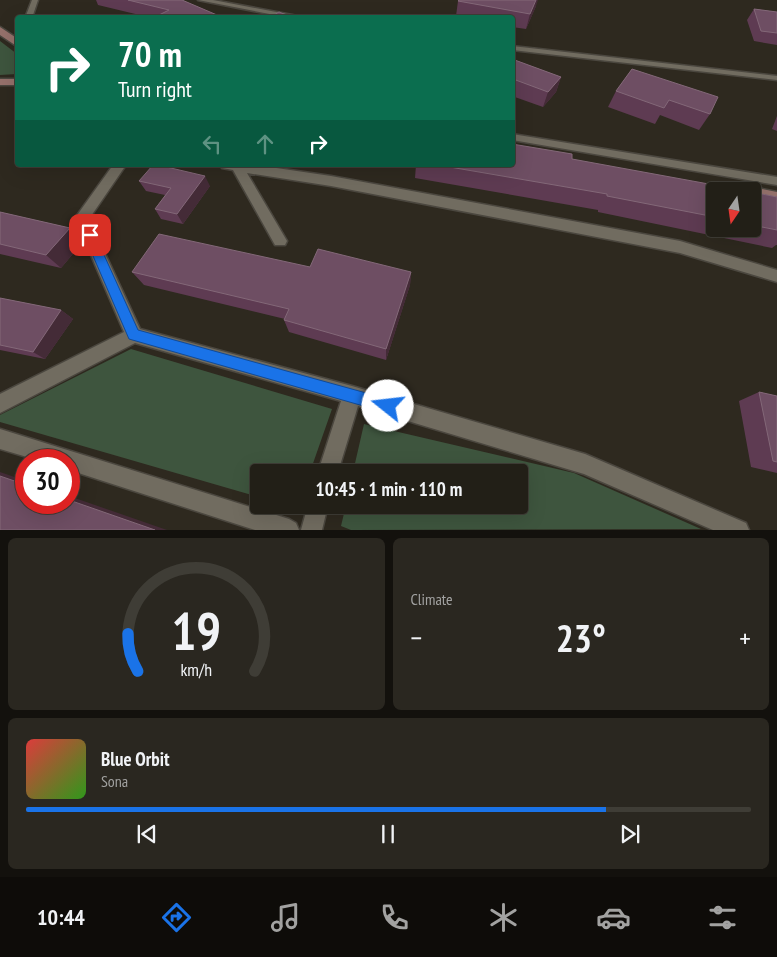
<!DOCTYPE html>
<html lang="en">
<head>
<meta charset="utf-8">
<style>
  :root { --surface:#221f17; --page:#2a2720; --text:#f1f3f6; --muted:#a2a2a1; --line:#3f3d36; --accent:#1a73e8 }
  body { margin:0; font-family:"PT Sans Narrow",sans-serif; background:var(--page); color:var(--text); height:100vh; display:flex; flex-direction:column; font-size:19px; white-space:nowrap }
  * { box-sizing:border-box; margin:0 }
  p { font-size:16px; color:var(--muted) }
  .icon { flex:none; width:28px; height:28px; fill:none; stroke:currentColor; stroke-width:2; stroke-linecap:round; stroke-linejoin:round }
  .map { position:relative; height:530px; overflow:hidden }
  .drawer { display:flex; flex-direction:column; gap:8px; padding:8px; background:#13110d; flex:1 }
  .drawer>* { flex:none }
  .guide { position:absolute; left:15px; top:15px; width:500px; height:152px; border-radius:5px; box-shadow:0 5px 20px #0002,0 0 0 1px var(--line); background:#0b6e4f; color:#fff; overflow:hidden }
  .needle { width:32px; rotate:193deg }
  .tools { position:absolute; left:706px; top:182px; display:grid; gap:10px }
  .tools a { display:grid; place-items:center; width:55px; height:55px; border-radius:5px; background:var(--surface); box-shadow:0 5px 20px #0002,0 0 0 1px var(--line); font-size:25px }
  .speed { position:absolute; left:15px; top:449px; display:flex; gap:10px; font-size:25px; font-weight:700; text-align:center }
  .speed>* { display:grid; place-content:center; width:65px; height:65px; border-radius:50%; background:var(--surface); box-shadow:0 5px 20px #0002,0 0 0 1px var(--line); line-height:1 }
  .speed .limit { border:8px solid #d22; background:#fff; color:#111 }
  .pin { position:absolute; display:grid; place-items:center; width:42px; height:42px; color:#fff; margin:-21px; border-radius:10px; box-shadow:0 2px 8px #0006 }
  .me { position:absolute; width:55px; margin:-28px; rotate:286deg; stroke-linejoin:round; filter:drop-shadow(0 0 4px #0008) }
  .turn { display:flex; align-items:center; gap:18px; height:105px; padding:0 20px; font-size:22px }
  .turn .icon { width:65px; height:65px; stroke-width:2.5 }
  .turn b { display:block; font-size:35px; line-height:42px }
  .lanes { display:flex; align-items:center; height:48px; padding:0 20px; background:#0003; justify-content:center; gap:25px; direction:ltr }
  .lanes .off { opacity:.35 }
  .big { font-size:38px; font-weight:600; line-height:1.1 }
  .drawer .widget { flex:1; display:flex; flex-direction:column; justify-content:center; gap:8px; min-width:0; padding:0 18px; border-radius:8px; background:var(--page) }
  .drawer .dial { align-items:center; gap:0 }
  .dial svg { height:130px; overflow:visible; fill:none; stroke:var(--line); stroke-width:7; stroke-linecap:round; text-anchor:middle }
  .dial text { fill:var(--text); stroke:none }
  .song { display:flex; align-items:center; gap:15px }
  .cover { width:60px; height:60px; border-radius:8px; background:linear-gradient(135deg,hsl(0 70% 55%),hsl(110 70% 35%)) }
  .played { height:5px; border-radius:2px; background:linear-gradient(90deg,var(--accent) 80%,var(--line) 80%) }
  .keys { display:flex; justify-content:space-around; direction:ltr }
  .heat { display:flex; justify-content:space-between; align-items:center; font-size:28px; direction:ltr }
  .drawer .tiles { flex:1; display:grid; gap:8px; grid-template-columns:1fr 1fr }
  .widget:last-child { grid-column:span 2 }
  .trip { position:absolute; left:250px; top:464px; width:278px; height:50px; border-radius:5px; background:var(--surface); box-shadow:0 5px 20px #0002,0 0 0 1px var(--line); font-weight:600; line-height:50px; text-align:center }
  .menu { display:flex; height:80px; justify-content:space-around; align-items:center; background:#0e0c09; color:var(--muted) }
  .menu .icon { width:35px; height:35px }
  .menu .selected { color:var(--accent) }
  .menu b { font-size:22px; color:var(--text) }
  .map>svg:first-child { display:block }
</style>
</head>
<body>
<div class="map">
<svg width="777" height="530" viewBox="0 0 777 530">
  <rect width="100%" height="100%" fill="#2e291f"/>
  <path fill="#3e553e" d="M0,41L17,54V74L0,75Z
    M131,349L332,409L310,472H259V497L0,422V415Z
    M364,424L574,473L701,529L351,530L341,526L346,505H519V472H353Z"/>
  <g fill="none" stroke-linecap="round" stroke-linejoin="round">
    <g stroke="#4b473f" stroke-width="3">
      <path id="lane" d="M32,0H38L32,18H25Z
        M198,0H213L308,18H290Z
        M512,46L777,76V80L512,50Z
        M512,134L777,177V185L512,140Z"/>
    </g>
    <g stroke="#4b473f" stroke-width="3">
      <path id="street" d="M113,165H126L89,219L140,329L352,386L585,454L746,523L749,530H713L584,474L358,406L338,472H318L341,401L135,343L0,413V394L124,332L75,218Z
        M220,165H256L331,176L680,241L777,270V282L680,253L331,186L247,173L287,241L285,245H275L233,170L222,168Z
        M0,429L289,519L296,523L299,530H255L69,470V460H37L0,449Z
        M308,505H328L322,530H301Z"/>
    </g>
    <g stroke="#4b473f" stroke-width="3">
      <path id="secondary" d="M0,27L18,39V47L0,35Z
        M0,79H18V85H0Z
        M752,187L777,192V202L752,197V191H746Z"/>
    </g>
    <use href="#lane" fill="#716c60" fill-rule="evenodd"/>
    <use href="#street" fill="#716c60" fill-rule="evenodd"/>
    <use href="#secondary" fill="#95716b" fill-rule="evenodd"/>
  </g>
  <path fill="#5e3b52" d="M96,0H182L224,18H152L98,5Z
    M458,1L536,6L526,29L512,27V18H465L456,16Z
    M754,9L777,12V45L754,41L747,20Z
    M512,59L561,77L556,92L543,107L512,96Z
    M632,69L710,114L699,130L660,115L655,124L608,107L616,91Z
    M777,116V131L772,129Z
    M572,159L715,191V229H752V192L777,197V245H776L772,248L598,212V210L415,178L416,165H512Z
    M356,165H367L366,167Z
    M139,181L210,186L183,224L161,219L155,209L165,195L146,191Z
    M0,212L70,228L83,242L61,268L0,254Z
    M310,267L411,272L410,285L386,360L289,332L284,320L285,319L144,285L132,272Z
    M0,298L61,310L73,319L45,359L0,350Z
    M759,392L777,396V473L751,467L739,401Z"/>
  <path fill="#442b37" d="M536,0H538L536,6L526,29L530,14Z
    M561,77L556,92L543,107L548,92Z
    M205,176L210,186L183,224L177,214Z
    M70,228L83,242L61,268L46,255Z
    M411,272L410,285L386,360V349Z
    M61,310L73,319L45,359L33,352Z
    M0,472L26,481V485L0,476Z
    M69,496L167,530H155L69,500Z"/>
  <path fill="#6e4e63" stroke="#836878" d="M128,0H182L224,18H153L169,10Z
    M459,0H536L530,14L458,1Z
    M754,9L777,12V33L761,31Z
    M279,12L294,18H269Z
    M512,59L561,77L548,92L513,79L512,80Z
    M632,69L718,97L710,114L669,100L664,108L616,91Z
    M512,144L572,154V159L747,191H715V217L607,196V194L438,165H512Z
    M153,165H158L205,176L177,214L155,209L171,188L139,181Z
    M752,192L777,197V230L752,225Z
    M0,212L70,228L46,255L0,244Z
    M159,234L310,267L318,249L411,272L386,349L284,320L289,309L132,272Z
    M0,298L61,310L33,352L0,345Z
    M759,392L777,396V462L773,461Z
    M0,476L26,485V502H69V500L155,530H0Z"/>
  <path fill="#1a73e8" stroke="#114b97" d="M90,231L95,235L138,330L388,399L393,401L395,406L393,411L388,413L129,339L84,235Z"/>
</svg>
<div class="tools">
<a><svg class="needle" viewBox="-14 -14 28 28"><path d="M0-13l5 13h-10z" fill="#e53935"/><path d="M0 13l5-13h-10z" fill="#a2a2a1"/></svg></a>
</div>
<div class="speed"><div class="limit">30</div></div>
<div class="pin" style="left:90px;top:235px;background:#d93025"><svg class="icon" aria-label="arrive" viewBox="0 0 24 24"><path d="M6 21V4h12l-3 4 3 4H6"/></svg></div>
<svg class="me" style="left:388px;top:406px" viewBox="-20 -20 40 40"><circle r="19" fill="#fff"/><path d="M0-13L10 11 0 6-10 11z" fill="#1a73e8"/></svg>
<div class="trip">10:45 · 1 min · 110 m</div>
<div class="guide">
<div class="turn"><svg class="icon" aria-label="right" viewBox="0 0 24 24"><path d="M7 20v-9h11M14 6l5 5-5 5"/></svg><div><b>70 m</b>Turn right</div></div>
<div class="lanes"><svg class="icon off" aria-label="left" viewBox="0 0 24 24"><path d="M17 20v-9H6M10 6l-5 5 5 5"/></svg><svg class="icon off" aria-label="ahead" viewBox="0 0 24 24"><path d="M12 20V5M6 11l6-6 6 6"/></svg><svg class="icon" aria-label="right" viewBox="0 0 24 24"><path d="M7 20v-9h11M14 6l5 5-5 5"/></svg></div>
</div>
</div>
<section class="drawer">
<div class="tiles">
<div class="widget dial"><svg viewBox="0 0 100 80">
<path d="M14 69A42 42 0 1 1 86 69"/>
<path d="M14 69A42 42 0 0 1 8 46" stroke="#1a73e8"/>
<text x="50" y="56" font-size="32" font-weight="700">19</text>
<text x="50" y="72" font-size="11">km/h</text>
</svg></div>
<div class="widget"><p>Climate</p>
<div class="heat"><a>−</a><b class="big">23°</b><a>+</a></div>
</div>
<div class="widget">
<div class="song"><i class="cover"></i><div><b>Blue Orbit</b><p>Sona</p></div></div>
<div class="played"></div>
<div class="keys"><svg class="icon" aria-label="previous" viewBox="0 0 24 24"><path d="M18 5L8 12l10 7zM5 5v14"/></svg><svg class="icon" aria-label="pause" viewBox="0 0 24 24"><path d="M8 5v14M16 5v14"/></svg><svg class="icon" aria-label="next" viewBox="0 0 24 24"><path d="M6 5l10 7-10 7zM19 5v14"/></svg></div>
</div>
</div>
</section>
<nav class="menu">
<b>10:44</b>
<svg class="icon selected" aria-label="directions" viewBox="0 0 24 24"><path d="M12 3l9 9-9 9-9-9zM9 14v-3h6M13 9l2 2-2 2"/></svg>
<svg class="icon" aria-label="music" viewBox="0 0 24 24"><path d="M9 18V5l10-2v13"/><circle cx="6" cy="18" r="3"/><circle cx="16" cy="16" r="3"/></svg>
<svg class="icon" aria-label="phone" viewBox="0 0 24 24"><path d="M5 4h4l2 5-3 2q2 4 5 5l2-3 5 2v4C11 20 4 13 5 4z"/></svg>
<svg class="icon" aria-label="climate" viewBox="0 0 24 24"><path d="M12 3v18M4 7l16 10M4 17L20 7"/></svg>
<svg class="icon" aria-label="car" viewBox="0 0 24 24"><path d="M5 17H2v-5l4-1 3-4h7l3 4 3 1v5h-3M9 17h6M6 11h13"/><circle cx="7" cy="17" r="2"/><circle cx="17" cy="17" r="2"/></svg>
<svg class="icon" aria-label="filters" viewBox="0 0 24 24"><path d="M4 7h16M4 17h16"/><circle cx="9" cy="7" r="2"/><circle cx="15" cy="17" r="2"/></svg>
</nav>
</body>
</html>
